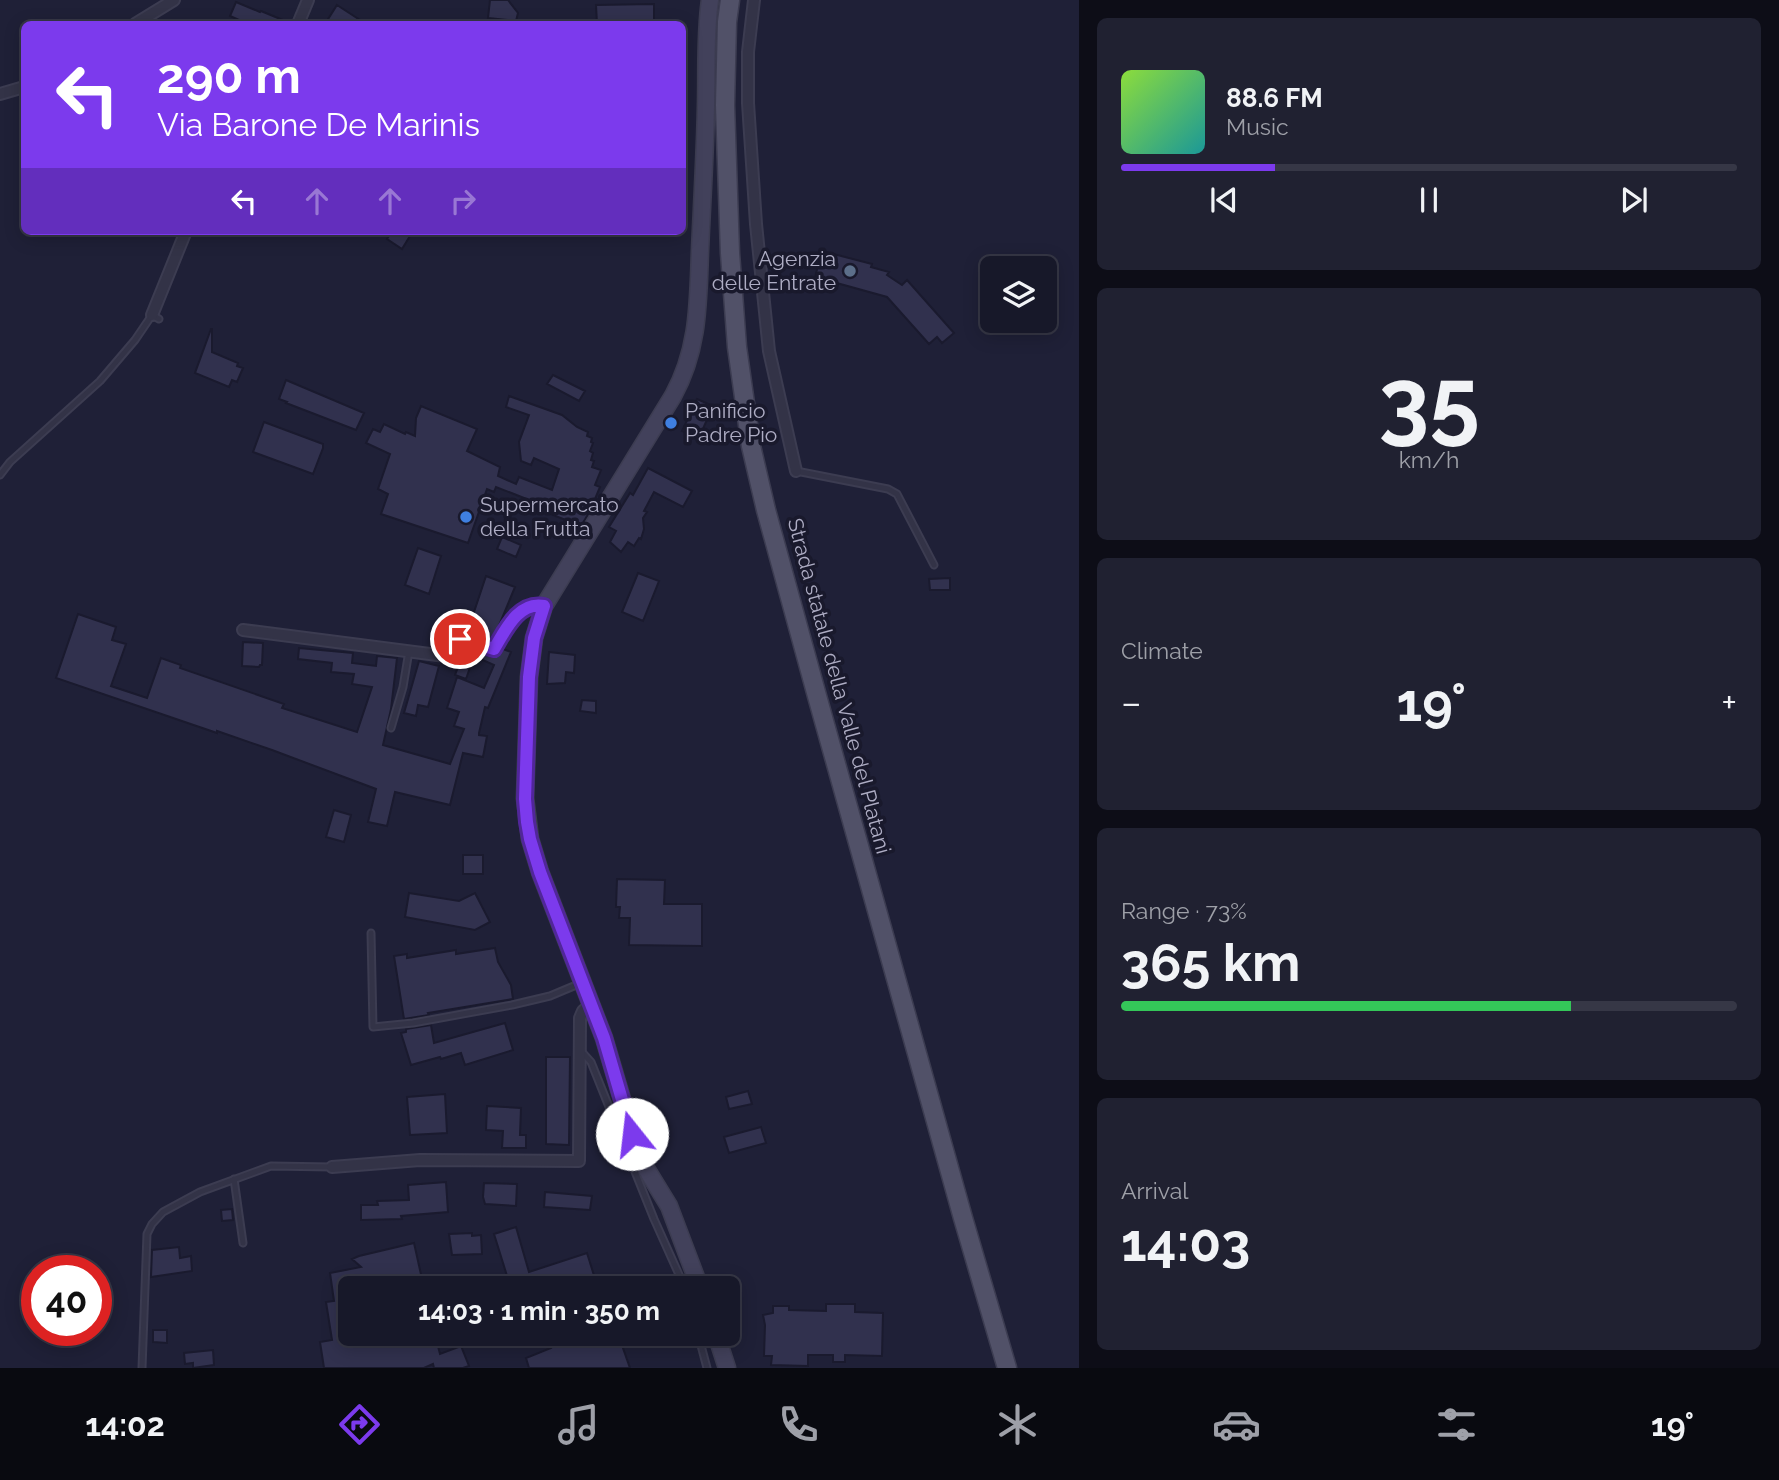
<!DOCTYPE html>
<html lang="en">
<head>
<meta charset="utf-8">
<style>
  :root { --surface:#171829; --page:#202131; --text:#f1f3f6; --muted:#9ea0a8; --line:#363746; --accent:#7c3aed }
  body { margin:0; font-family:Raleway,sans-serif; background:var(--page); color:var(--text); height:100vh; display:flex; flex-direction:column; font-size:26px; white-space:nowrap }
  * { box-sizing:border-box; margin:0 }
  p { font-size:23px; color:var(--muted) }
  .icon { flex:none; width:38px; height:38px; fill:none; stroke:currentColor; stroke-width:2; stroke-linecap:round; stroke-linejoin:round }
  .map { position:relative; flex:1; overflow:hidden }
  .side { display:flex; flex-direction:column; gap:18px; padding:18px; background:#0d0d17; width:700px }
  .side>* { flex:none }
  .hud { position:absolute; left:21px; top:21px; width:665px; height:214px; border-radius:10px; box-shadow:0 4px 18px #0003,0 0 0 2px var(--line); background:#7c3aed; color:#fff; overflow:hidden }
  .buttons { position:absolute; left:980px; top:256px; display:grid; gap:14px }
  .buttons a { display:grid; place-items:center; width:77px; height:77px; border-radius:10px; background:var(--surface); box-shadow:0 4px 18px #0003,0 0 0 2px var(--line); font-size:35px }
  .speed { position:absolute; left:21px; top:1255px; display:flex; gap:14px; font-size:35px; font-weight:700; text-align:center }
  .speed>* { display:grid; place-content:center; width:91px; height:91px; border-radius:50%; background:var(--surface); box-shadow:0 4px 18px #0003,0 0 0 2px var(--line); line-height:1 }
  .speed .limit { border:10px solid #d22; background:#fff; color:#111 }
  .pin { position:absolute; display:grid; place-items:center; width:60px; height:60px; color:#fff; margin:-30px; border:4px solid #fff; border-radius:50%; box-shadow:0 2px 7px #0007 }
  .me { position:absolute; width:77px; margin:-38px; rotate:344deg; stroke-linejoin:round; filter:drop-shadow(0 0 5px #0008) }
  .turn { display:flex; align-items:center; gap:24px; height:147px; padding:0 21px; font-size:32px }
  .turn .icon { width:91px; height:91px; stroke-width:2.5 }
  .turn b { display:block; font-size:49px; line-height:60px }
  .lanes { display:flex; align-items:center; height:66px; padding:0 21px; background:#0003; justify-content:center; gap:35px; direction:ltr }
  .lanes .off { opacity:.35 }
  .big { font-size:52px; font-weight:700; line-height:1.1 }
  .side .card { flex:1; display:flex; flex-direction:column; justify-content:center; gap:10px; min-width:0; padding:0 24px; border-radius:10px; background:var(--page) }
  .side .dial { align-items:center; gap:0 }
  .dial b { font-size:91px; line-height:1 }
  .song { display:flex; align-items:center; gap:21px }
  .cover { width:84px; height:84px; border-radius:10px; background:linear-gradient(135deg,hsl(90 70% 55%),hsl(180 70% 35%)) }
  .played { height:7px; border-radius:4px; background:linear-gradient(90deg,var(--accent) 25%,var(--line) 25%) }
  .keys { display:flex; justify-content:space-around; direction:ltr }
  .heat { display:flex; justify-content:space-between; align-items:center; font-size:38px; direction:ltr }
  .charge { height:10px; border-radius:5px; background:linear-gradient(90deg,#34c759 73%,var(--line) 0) }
  .trip { position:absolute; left:338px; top:1276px; width:402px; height:70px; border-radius:10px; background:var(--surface); box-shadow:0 4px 18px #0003,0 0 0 2px var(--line); font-weight:700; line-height:70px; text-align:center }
  .tabs { display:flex; height:112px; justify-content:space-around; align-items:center; background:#090a10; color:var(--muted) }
  .tabs .icon { width:49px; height:49px }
  .tabs .on { color:var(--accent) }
  .tabs b { font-size:32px; color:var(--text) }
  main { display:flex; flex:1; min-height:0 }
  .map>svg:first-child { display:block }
</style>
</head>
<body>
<main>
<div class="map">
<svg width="1079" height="1368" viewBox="0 0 1079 1368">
  <rect width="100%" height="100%" fill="#1f2037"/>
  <path fill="#31314e" stroke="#1a1a2e" stroke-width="2" d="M490,0H508L518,13L516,21L488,18Z
    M236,2L260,12L261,11L290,23V24H248L230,16Z
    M654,4V24H597L596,5Z
    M337,5L366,24H325Z
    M392,231H413L402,249L387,239Z
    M822,251L872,264L871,267L889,272L887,275L902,285L907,280L954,333L942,343L937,337L929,344L887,297L815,277Z
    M211,329H212V352L238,363L237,366L243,368L237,382L232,380L229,387L195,373Z
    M553,375L585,391L579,401L547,384Z
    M286,380L364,413L356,430L286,403L287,402L279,399Z
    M509,396L562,415L577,427L588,432L587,436L592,438L591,442L593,443L590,451L593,453L591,460L594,461L592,467L601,470L595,485L600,487L590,511L581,526L540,510L542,505L496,487L494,492L487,489L468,543L381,514L388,494L378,489L390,454L366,443L373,429L380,432L384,424L405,434L406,432L415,436L416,418L421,406L477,429L467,451L500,467L498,476L516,484L519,477L552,490L559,469L534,458L531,465L521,461L519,442L529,415L506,407Z
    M697,399L713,406L699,438L682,431Z
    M264,422L323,444V448L313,474L253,452Z
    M648,468L692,491L683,507L654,492L644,511L647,512L643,518L644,529L641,539L639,538L634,546L628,542L621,552L610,542L616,531L609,527L630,493L633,495Z
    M502,537L521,545L516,557L497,549Z
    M418,548L441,556L429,594L405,585Z
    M638,573L659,581L643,621L622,612Z
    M486,576L515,587L498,628L490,640L467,633Z
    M950,578V590H930L929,579Z
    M78,614L116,627L112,640L126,644L111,686L147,698L161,658L181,665L180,668L284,704L282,708L357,732L372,687L352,684L354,674L331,672L332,663L298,659L299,648L353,653L352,663L376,666L377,656L397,658L391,709L383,745L450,764L464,729L454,726L459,712L447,708L457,677L484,688L494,665L474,656L466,679L455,675L465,649L493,657L498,656L503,649L511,652L488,708L485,707L479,733V735L487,736L483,757L463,753L450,805L395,792L387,826L368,822L376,789L272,750L217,731V733L56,678Z
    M243,642L263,643L262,665H260L259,667L242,666Z
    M549,652L575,655L574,673L566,672L565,683L547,684Z
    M419,661L439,666L428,707L418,705L416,716L404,713Z
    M582,700L596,701V713L580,711Z
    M334,810L351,815L344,842L326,837Z
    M463,855H483V874H463Z
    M617,879L665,880L664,904H702V946L629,945L630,918H619L620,907H616Z
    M409,893L459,901L475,893L490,922L475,930L405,917Z
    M495,948L498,962L511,985L513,999L428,1013L429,1015L404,1019L394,956L407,954V958L456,950V954Z
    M505,1023L513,1050L465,1065L461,1053L441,1059L440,1057L411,1065L401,1033L406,1032V1029L431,1025L434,1043Z
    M546,1057H570L569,1145L546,1144Z
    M748,1091L752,1104L729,1109L726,1097Z
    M445,1094L447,1133L410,1135L407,1097Z
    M487,1106L521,1108L520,1135H526V1148H502L503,1131L486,1130Z
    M761,1127L766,1143L729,1153L724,1137Z
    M446,1182L448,1212L401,1216L402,1219L361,1220V1205H378L377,1201L409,1200L408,1185Z
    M484,1183L517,1184L516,1206L485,1204L483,1197Z
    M545,1192L592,1196L590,1210L544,1207Z
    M232,1209L233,1220L222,1221L221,1210Z
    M516,1227L529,1272L587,1253L597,1285L589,1288H487V1286L508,1279L494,1234Z
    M472,1233V1236L481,1235L482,1254L452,1255L449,1234Z
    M414,1243L424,1288H350V1334H435L440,1354L461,1346L469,1366L463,1368H434L433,1364L424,1368H324L320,1342L332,1340L326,1302L334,1301L330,1273L361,1267L352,1259L359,1256Z
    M179,1247L180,1258L191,1256L192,1271L151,1277L152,1250Z
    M826,1304H855V1312L883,1313L882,1356L845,1355V1362H833V1355H808V1366L771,1365L772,1356H764L765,1325L763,1315L773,1313V1306H789V1310L826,1311Z
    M153,1330H167V1343L153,1342Z
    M578,1334H618L630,1368H529L526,1358L551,1348L549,1343Z
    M213,1350L214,1365L193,1368V1363L185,1364L184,1353Z"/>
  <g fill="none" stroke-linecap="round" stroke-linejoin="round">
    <g stroke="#3c3c51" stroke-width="9">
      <path id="lane" d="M796,471L888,489L897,494L934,565
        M0,475L10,462L100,381L135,340L152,315L159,319
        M391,728L403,687L409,651
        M371,933L373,1027L413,1023L512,1005L550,996L581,983
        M581,1051L591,1062L654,1219L685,1288
        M234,1179L243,1243
        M698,1334L707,1368
        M142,1368L147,1234L152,1224L163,1212L200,1192L271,1166L332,1167"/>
    </g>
    <g stroke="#3c3c51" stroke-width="14">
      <path id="street" d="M754,0L748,52V103L756,224L769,351L796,471
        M135,24L174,0
        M298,24L308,0
        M0,94L24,87
        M152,315L186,231
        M243,630L453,657L460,639L494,649C506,631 518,601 544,606
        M332,1167L420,1160L579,1161L580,1018L583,1011L591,1004"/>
    </g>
    <g stroke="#3c3c51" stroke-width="19">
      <path id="secondary" d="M700,1288L669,1206L639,1157L604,1038L540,872L530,839L525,798L529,677L534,638L544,606L673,396C699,349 698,303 700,251C702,203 705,155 706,107C707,71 705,35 710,0
        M716,1334L727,1368"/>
    </g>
    <g stroke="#3c3c51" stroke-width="21">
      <path id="primary" d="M730,0L727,22L725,105L730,253L737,347L751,446L766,510L817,696L963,1218L1007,1368"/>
    </g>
    <use href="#lane" stroke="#333347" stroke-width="5"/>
    <use href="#street" stroke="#333347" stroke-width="10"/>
    <use href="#secondary" stroke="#42415b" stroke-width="16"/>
    <use href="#primary" stroke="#515168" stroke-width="18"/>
  </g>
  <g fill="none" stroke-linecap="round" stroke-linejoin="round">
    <g stroke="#51269a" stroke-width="18">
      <path id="route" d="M460,639L494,649C505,631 518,601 544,606L534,638L529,677L525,799L527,822L530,839L540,872L604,1038L632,1134"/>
    </g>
    <use href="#route" stroke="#7c3aed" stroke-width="12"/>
  </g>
  <circle fill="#5c6f8a" stroke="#19192c" stroke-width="2.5" cx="850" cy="271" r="7"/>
  <g fill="#3f7fe0" stroke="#19192c" stroke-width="2.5">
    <circle cx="671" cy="423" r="7"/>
    <circle cx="466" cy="517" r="7"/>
  </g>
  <g text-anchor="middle" stroke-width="7" stroke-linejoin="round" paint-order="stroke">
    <g font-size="21" fill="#aeadc4" stroke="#19192c" text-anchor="start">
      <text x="836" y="266" text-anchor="end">Agenzia<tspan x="836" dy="24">delle Entrate</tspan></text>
      <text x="685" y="418">Panificio<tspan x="685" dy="24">Padre Pio</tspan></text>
      <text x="480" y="512">Supermercato<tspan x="480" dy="24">della Frutta</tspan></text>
    </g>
    <g font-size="21" fill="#aeadc4" stroke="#19192c">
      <text transform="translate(839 686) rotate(75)" y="7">Strada statale della Valle del Platani</text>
    </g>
  </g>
</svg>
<div class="buttons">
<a><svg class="icon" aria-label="layers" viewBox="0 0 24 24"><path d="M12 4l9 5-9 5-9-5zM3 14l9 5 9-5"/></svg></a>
</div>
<div class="speed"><div class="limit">40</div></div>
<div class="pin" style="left:460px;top:639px;background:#d93025"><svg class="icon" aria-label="arrive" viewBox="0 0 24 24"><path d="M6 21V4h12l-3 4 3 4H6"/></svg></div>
<svg class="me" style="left:632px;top:1134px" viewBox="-20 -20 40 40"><circle r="19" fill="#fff"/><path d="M0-13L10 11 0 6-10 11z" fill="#7c3aed"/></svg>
<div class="trip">14:03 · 1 min · 350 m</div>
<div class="hud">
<div class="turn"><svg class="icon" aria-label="left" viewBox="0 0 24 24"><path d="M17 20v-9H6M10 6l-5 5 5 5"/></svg><div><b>290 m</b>Via Barone De Marinis</div></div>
<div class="lanes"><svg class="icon" aria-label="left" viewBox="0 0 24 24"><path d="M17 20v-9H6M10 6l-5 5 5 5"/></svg><svg class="icon off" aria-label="ahead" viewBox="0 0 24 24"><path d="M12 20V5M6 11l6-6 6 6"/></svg><svg class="icon off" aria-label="ahead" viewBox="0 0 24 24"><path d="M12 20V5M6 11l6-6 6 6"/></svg><svg class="icon off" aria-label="right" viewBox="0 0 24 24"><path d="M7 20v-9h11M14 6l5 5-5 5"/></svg></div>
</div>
</div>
<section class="side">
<div class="card">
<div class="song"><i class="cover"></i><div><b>88.6 FM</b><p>Music</p></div></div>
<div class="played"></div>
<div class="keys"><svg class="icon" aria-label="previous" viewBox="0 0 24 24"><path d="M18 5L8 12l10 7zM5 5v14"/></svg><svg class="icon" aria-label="pause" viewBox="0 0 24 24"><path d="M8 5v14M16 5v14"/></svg><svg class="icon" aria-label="next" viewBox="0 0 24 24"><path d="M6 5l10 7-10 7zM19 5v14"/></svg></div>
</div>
<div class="card dial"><b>35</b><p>km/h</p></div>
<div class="card"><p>Climate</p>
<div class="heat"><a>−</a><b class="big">19°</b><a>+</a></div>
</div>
<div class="card"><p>Range · 73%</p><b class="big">365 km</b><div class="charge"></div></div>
<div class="card"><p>Arrival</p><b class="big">14:03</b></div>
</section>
</main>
<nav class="tabs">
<b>14:02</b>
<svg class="icon on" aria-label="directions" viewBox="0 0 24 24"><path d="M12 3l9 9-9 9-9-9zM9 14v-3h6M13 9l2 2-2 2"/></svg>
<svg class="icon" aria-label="music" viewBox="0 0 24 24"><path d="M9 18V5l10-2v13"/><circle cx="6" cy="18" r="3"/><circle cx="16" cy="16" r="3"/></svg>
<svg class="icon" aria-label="phone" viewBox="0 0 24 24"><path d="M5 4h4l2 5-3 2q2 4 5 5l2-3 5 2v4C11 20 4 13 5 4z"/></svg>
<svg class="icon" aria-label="climate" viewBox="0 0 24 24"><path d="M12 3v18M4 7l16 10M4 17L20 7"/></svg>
<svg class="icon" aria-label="car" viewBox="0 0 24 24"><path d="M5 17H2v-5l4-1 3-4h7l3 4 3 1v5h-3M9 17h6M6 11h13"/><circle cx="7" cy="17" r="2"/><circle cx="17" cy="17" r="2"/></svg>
<svg class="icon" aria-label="filters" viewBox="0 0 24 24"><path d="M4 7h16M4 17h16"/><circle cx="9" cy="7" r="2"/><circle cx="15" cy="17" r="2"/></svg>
<b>19°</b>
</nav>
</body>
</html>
